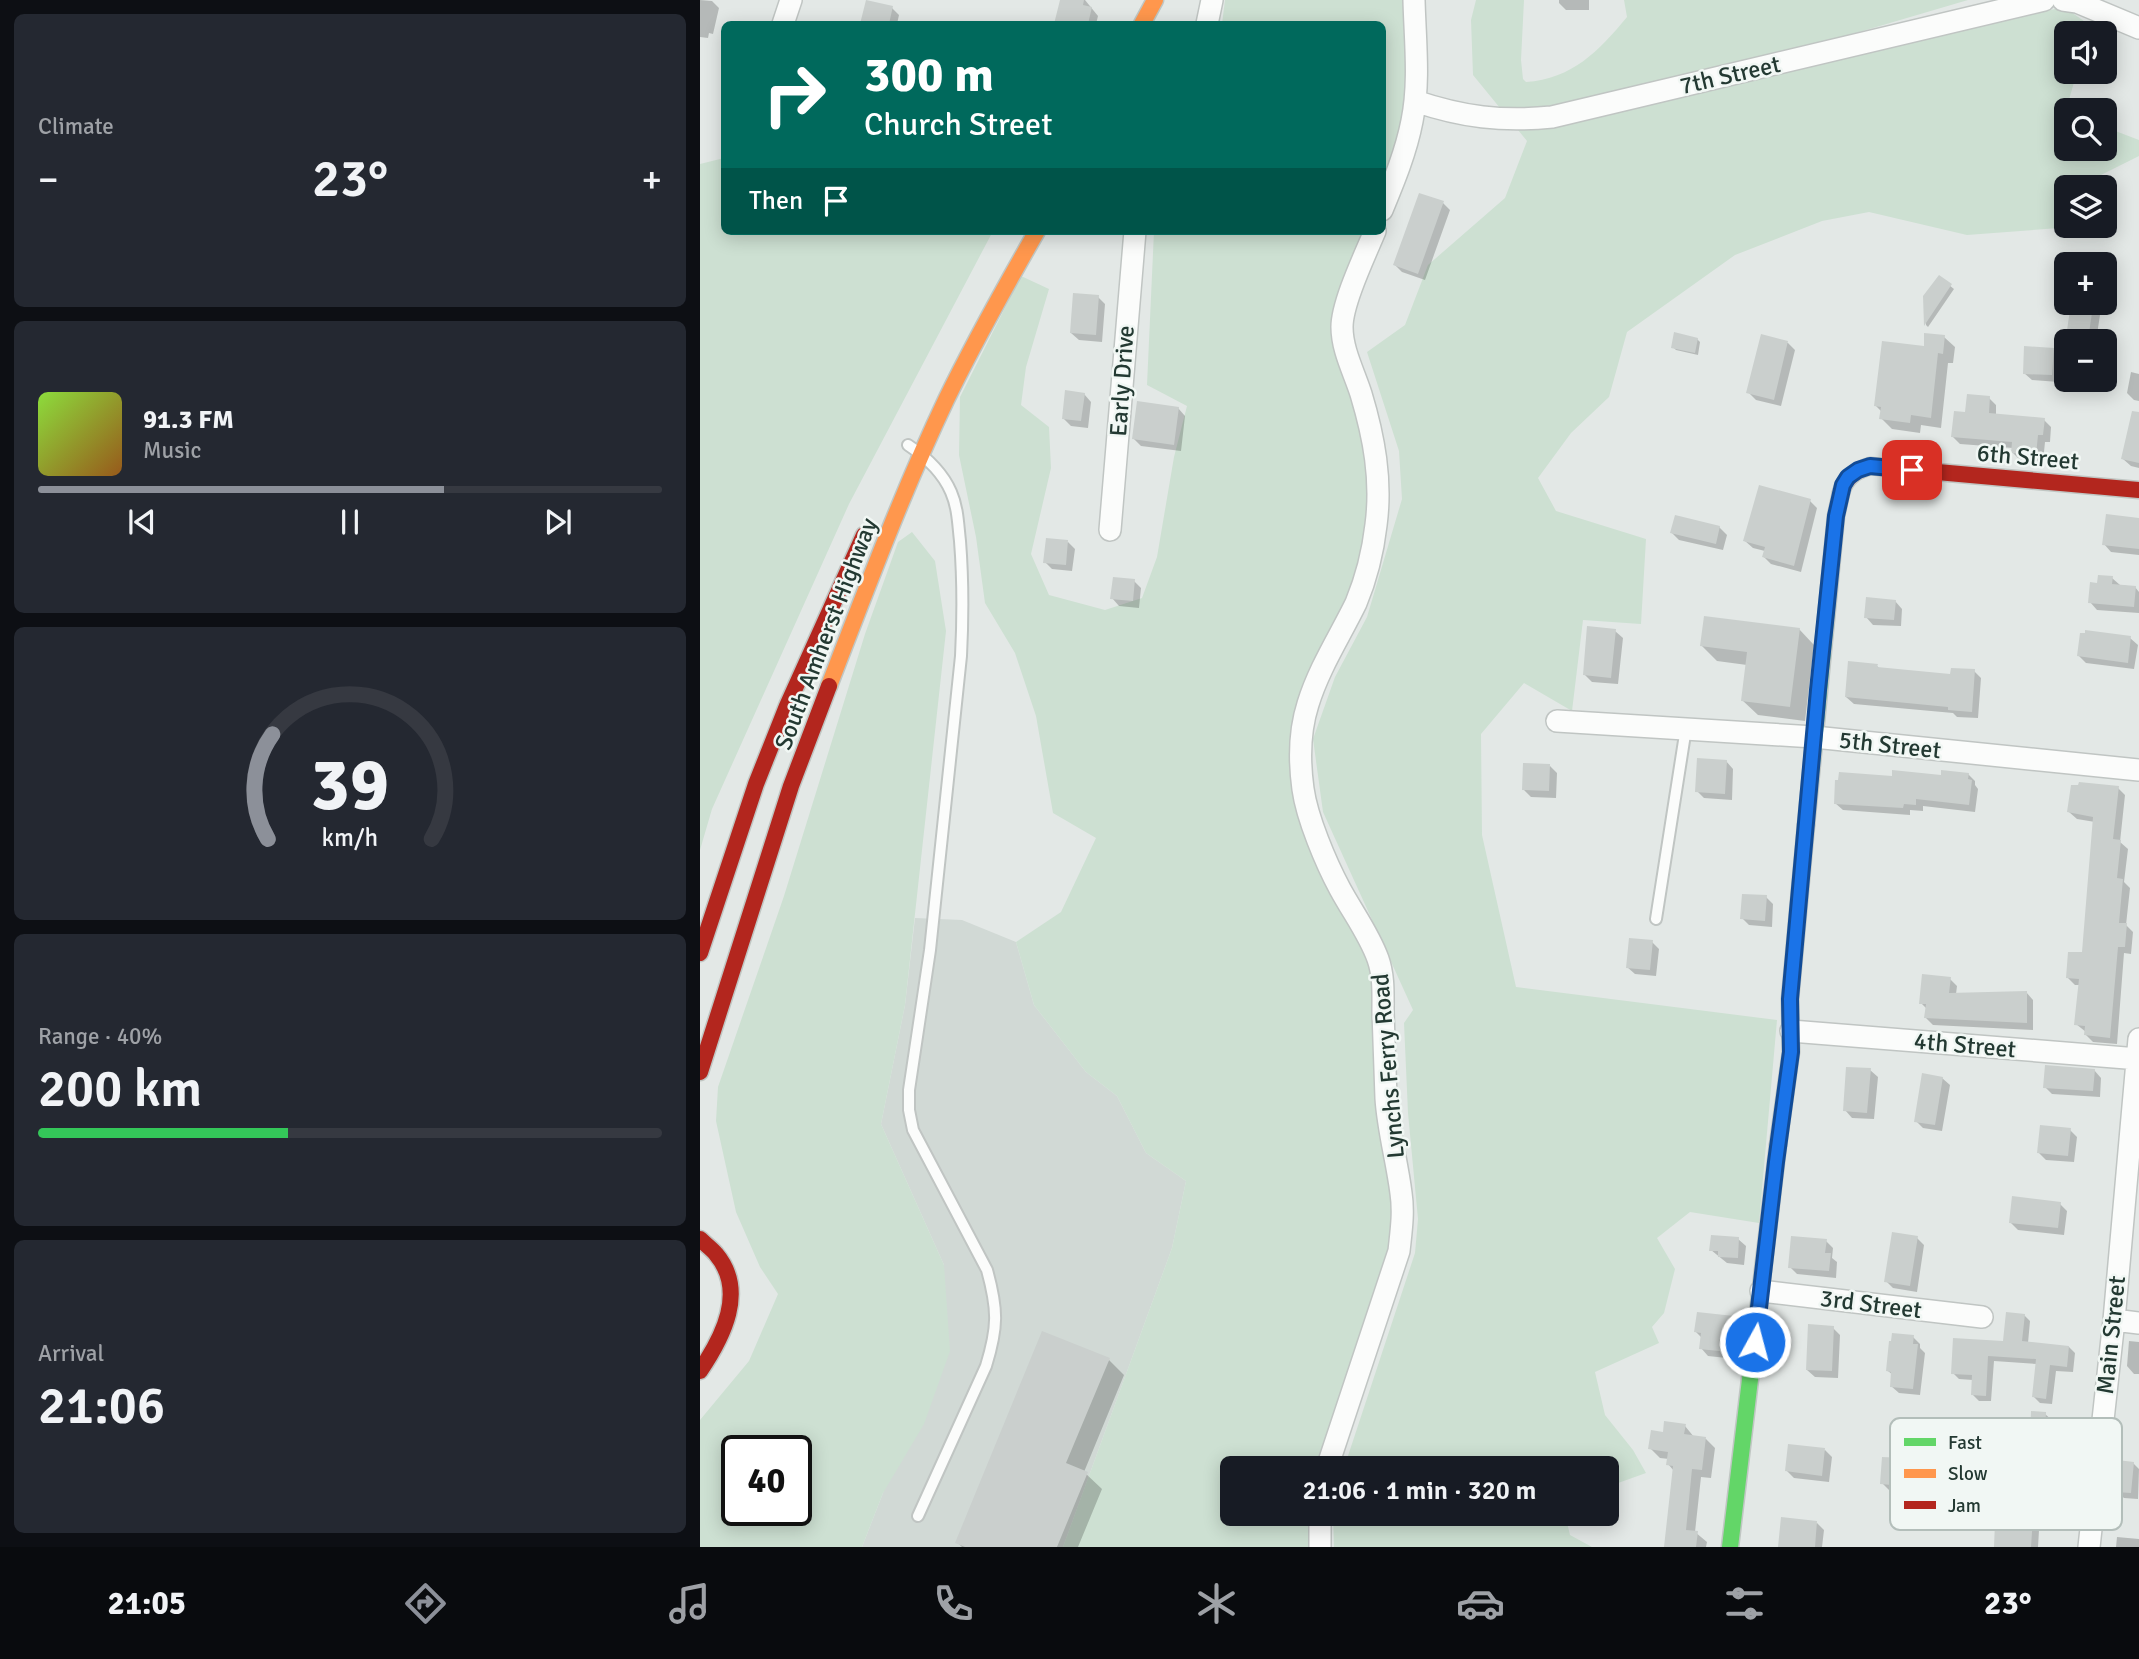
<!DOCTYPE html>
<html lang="en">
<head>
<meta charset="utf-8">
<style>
  :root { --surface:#171b24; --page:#242831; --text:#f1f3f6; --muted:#9ea1a6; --line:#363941; --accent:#8c9099 }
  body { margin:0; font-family:Signika,sans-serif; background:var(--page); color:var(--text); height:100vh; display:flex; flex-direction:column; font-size:26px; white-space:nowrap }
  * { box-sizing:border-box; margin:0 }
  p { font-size:23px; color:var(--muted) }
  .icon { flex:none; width:38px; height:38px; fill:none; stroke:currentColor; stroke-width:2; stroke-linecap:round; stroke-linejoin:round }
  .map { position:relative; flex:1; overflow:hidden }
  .side { display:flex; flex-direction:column; gap:14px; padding:14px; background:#0d0f14; width:700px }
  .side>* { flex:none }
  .guide { position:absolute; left:21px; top:21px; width:665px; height:214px; border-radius:10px; box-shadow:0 4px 18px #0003; background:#00695c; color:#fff; overflow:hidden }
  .fabs { position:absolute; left:1354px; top:21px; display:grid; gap:14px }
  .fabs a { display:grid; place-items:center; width:63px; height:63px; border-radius:10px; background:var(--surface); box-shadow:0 4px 18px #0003; font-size:35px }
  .speed { position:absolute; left:21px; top:1435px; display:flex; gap:14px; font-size:35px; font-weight:700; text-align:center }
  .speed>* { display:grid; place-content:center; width:91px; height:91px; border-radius:50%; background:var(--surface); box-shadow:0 4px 18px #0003; line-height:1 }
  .speed .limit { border:4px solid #111; border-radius:10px; background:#fff; color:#111 }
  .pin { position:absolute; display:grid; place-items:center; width:60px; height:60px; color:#fff; margin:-30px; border-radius:14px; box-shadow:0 4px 10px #0006 }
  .me { position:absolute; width:77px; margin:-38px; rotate:7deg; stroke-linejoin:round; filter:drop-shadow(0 0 5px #0008) }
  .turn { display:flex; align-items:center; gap:24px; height:147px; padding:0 28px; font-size:32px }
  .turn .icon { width:91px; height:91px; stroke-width:2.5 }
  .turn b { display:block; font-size:49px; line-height:60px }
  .then { display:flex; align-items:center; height:66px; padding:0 28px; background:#0003; gap:14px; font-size:26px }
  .big { font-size:52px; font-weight:600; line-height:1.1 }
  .side .card { flex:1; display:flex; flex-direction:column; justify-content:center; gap:10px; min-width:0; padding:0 24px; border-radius:10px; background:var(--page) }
  .side .dial { align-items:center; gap:0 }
  .dial svg { height:182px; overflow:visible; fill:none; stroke:var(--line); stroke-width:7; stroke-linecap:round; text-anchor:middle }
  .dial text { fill:var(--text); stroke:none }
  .song { display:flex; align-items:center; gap:21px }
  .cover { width:84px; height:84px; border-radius:10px; background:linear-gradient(135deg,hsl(90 70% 55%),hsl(30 70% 35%)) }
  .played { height:7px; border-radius:4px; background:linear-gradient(90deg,var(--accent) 65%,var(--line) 65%) }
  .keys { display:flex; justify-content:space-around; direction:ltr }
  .heat { display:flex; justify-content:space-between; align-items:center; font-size:38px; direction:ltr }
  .charge { height:10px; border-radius:5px; background:linear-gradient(90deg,#34c759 40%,var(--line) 0) }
  .trip { position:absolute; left:520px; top:1456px; width:399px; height:70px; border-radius:10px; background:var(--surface); box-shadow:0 4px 18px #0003; font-weight:600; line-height:70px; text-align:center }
  .tabs { display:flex; height:112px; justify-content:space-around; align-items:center; background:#090b0e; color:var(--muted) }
  .tabs .icon { width:49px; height:49px }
  .tabs .selected { color:var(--accent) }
  .tabs b { font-size:32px; color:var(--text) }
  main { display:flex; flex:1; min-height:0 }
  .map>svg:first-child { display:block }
</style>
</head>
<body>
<main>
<section class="side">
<div class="card"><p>Climate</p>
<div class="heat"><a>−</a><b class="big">23°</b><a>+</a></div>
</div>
<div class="card">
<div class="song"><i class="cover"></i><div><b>91.3 FM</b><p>Music</p></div></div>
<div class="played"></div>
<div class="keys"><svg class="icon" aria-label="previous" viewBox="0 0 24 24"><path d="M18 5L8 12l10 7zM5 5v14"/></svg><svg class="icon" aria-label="pause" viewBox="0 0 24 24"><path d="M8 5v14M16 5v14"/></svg><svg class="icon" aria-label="next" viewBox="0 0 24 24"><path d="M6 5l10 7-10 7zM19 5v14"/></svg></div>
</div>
<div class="card dial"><svg viewBox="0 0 100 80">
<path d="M14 69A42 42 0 1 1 86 69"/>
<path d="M14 69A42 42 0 0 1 16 23" stroke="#8c9099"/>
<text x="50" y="56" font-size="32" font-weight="700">39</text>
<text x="50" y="72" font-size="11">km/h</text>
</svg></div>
<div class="card"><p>Range · 40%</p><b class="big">200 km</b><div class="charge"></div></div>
<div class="card"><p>Arrival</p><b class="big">21:06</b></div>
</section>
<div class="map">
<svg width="1439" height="1547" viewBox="0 0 1439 1547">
  <rect width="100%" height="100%" fill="#e3e8e6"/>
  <path fill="#d1d9d5" d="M215,918L262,920L316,942L334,1005L386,1072L417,1096L446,1153L486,1181L472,1248L363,1547H162L183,1493L244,1265L181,1124L205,1005Z"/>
  <path fill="#cde0d2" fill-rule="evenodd" d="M525,0H705V100L695,151L683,184L682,24H522Z
    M776,0H824L821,60L823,79L826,82C872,79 899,51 927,17L924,0H1268L1105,48L1258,30L1364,7L1391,26L1389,33H1367V72H1377L1366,110L1367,149H1405V127L1439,140V156L1389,181V187H1367V226H1386L1267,235L1169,212L1122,221L1035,255L927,332L909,397L871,433L838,478L856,511L946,539L941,624L883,620L872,711L824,683L781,734L782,835L816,987L1077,1020L1059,1223L990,1212L957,1238L975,1269L964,1313L952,1327L959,1343L895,1372L905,1415L933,1450L946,1473L907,1487L906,1468H644L715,1253L718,1219L708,1113L704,1023L713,1010L623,812L613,739L635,677L667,617L702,499L699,451L667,352L705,325L728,265L805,198L827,141L773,75L771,20Z
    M24,158V231H293L149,504L12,809L0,850V164Z
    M454,231H665L637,304L662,429L669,490L667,524L661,558L648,597L592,733L670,965L693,1223L690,1250L617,1468H532V1514H610L611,1547H363L472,1248L486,1181L446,1153L417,1096L386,1072L334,1005L316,942L361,912L396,838L353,813L336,716L315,653L285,603L276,537L259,455L260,397L321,276L349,289L326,367L321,405L349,427L351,468L331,554L349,595L405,610L442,598L457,557L474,457L487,406L447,385Z
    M212,532L235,561L246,631L205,1005L181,1124L244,1265L250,1351L224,1424L183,1493L162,1547H0V1420L49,1361L78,1294L60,1267L36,1212L16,1121L18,1087L84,896L165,634L198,542ZM37,1451H96V1510H37Z
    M633,1514H865L870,1535L892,1547H634Z"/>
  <path fill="#0003" d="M0,0L12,1L19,8L13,34L9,33L8,38L0,37Z
    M370,0H385L398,16L396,24H357Z
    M859,0H889V10H866L859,3Z
    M167,1L192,8L199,15L197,24H162Z
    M743,203L750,210L725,280L702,272L695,265Z
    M1239,277L1254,289L1228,327L1226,325L1225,297Z
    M398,297L405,304L402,342L379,340L371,333Z
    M1393,308L1400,315L1396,341H1372L1368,337Z
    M1062,337L1088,343L1095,350L1081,406L1056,400L1048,392Z
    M1244,337L1255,347L1253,363H1248L1241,428L1221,425L1220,433L1192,429L1181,418L1182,412L1176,406L1226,348Z
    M997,339L1000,342L998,355L976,350L973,347Z
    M1353,349L1360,357L1359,382L1332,380L1324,373Z
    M1431,372L1439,374V401L1434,400L1427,393Z
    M384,394L391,402L388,428L371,426L364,419Z
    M1289,398L1296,405V416L1344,420L1351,427L1350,442H1345L1343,462L1320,460L1312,452L1313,448L1260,444L1253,437L1267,414Z
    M478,408L485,416L481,451L441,446L434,439Z
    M1439,429V468L1431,466L1423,459Z
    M1110,501L1117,508L1101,572L1071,564L1064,557L1065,551L1053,548L1045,541Z
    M1439,520V555L1411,552L1404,544Z
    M1019,527L1027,535L1023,550L979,540L972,533Z
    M368,542L375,549L372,571L352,569L345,562Z
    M1412,578L1420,585L1435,587L1439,592V613L1397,610L1390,602Z
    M434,581L441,588L439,608L419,606L412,598Z
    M1195,601L1202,609L1201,626L1173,625L1166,617Z
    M1099,629L1114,645L1105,721L1058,715L1042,700L1047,665L1017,661L1002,646Z
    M915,631L923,638L918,684L892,682L885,675Z
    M1430,638L1438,645L1434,669L1386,663L1379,656Z
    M1177,666L1180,669L1252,676L1274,671L1281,678L1278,718L1257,717L1253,713L1154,704L1146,697Z
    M1026,761L1033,769L1032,800L1004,798L997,791Z
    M850,766L857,773L856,798L831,797L824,790Z
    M1268,774L1275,781V785L1278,789L1275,812L1223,806V811L1210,810V815L1143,810L1135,803L1140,782Z
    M1418,788L1425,795L1420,842L1428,849L1424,882L1430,888L1426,925L1433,932L1431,954L1424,953L1417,1044L1393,1042L1385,1034L1386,1032L1376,1024L1380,985H1375L1368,978L1384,954L1395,822L1377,819L1369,812Z
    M1066,897L1073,904L1072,927L1049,925L1042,918Z
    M952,942L959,949L956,976L935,974L927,967Z
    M1250,979L1257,986L1256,994L1326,992L1333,1000V1030L1233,1025L1226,1018L1227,1009L1221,1003Z
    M1170,1070L1178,1077L1174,1119L1152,1118L1145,1110Z
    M1394,1070L1401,1078L1400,1097L1352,1094L1345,1087Z
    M1242,1078L1250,1085L1242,1131L1223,1128L1216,1121Z
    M1370,1130L1377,1137L1374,1162L1346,1160L1339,1153Z
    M1360,1204L1367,1211L1364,1235L1318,1230L1310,1222Z
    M1217,1238L1224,1245L1217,1292L1193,1288L1186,1281Z
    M1038,1239L1046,1246L1044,1265L1027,1263L1011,1250Z
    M1126,1241L1133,1248L1132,1258L1137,1262L1136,1278L1097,1274L1090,1267Z
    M1324,1315L1330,1321L1328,1343L1369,1347L1375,1353L1373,1372L1356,1371L1352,1404L1340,1403L1334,1397L1337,1364L1294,1361L1291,1401H1279L1273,1395V1380L1259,1379L1253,1373L1304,1343Z
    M1033,1318L1040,1325L1036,1359L1008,1356L1001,1348L1002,1338L996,1332Z
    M1133,1328L1140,1335L1138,1378L1115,1377L1107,1370Z
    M1213,1337L1220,1344V1348L1225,1353L1220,1395L1199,1393L1191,1386L1193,1375L1188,1371Z
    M1429,1341L1439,1342V1374H1434L1427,1366Z
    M409,1360L424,1375L384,1472L402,1489L378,1547H262L257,1542Z
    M1345,1414L1353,1421L1351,1444L1339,1443L1331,1436Z
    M985,1426L994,1437L1006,1439L1015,1448L1011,1478L1001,1477L995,1532L1007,1542L1006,1547H966L974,1471L968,1464L969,1459L960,1458L950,1448L964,1434Z
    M1125,1450L1132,1457L1129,1482L1094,1478L1087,1471Z
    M1204,1460L1212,1467L1210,1492L1190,1491L1182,1483Z
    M1433,1463L1439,1469L1438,1499L1424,1498L1416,1491Z
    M1335,1474L1342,1481L1338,1547H1296L1313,1525L1314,1496H1304L1297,1489Z
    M1117,1523L1124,1530L1122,1547H1080Z
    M1417,1537L1439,1539V1547H1416Z"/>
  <path fill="#cacfcd" d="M166,0L193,6L189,24H160Z
    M360,0H384L383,5L392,7L388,24H354Z
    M719,193L744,201L718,274L693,265Z
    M1239,275L1252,284L1224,326L1223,296Z
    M373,293L399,295L396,335L370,333Z
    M1371,303L1393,306L1388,340L1366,337Z
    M974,332L998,338L995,353L971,348Z
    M1224,333L1245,335L1243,354L1238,353L1231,418L1211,415L1210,423L1179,419L1181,407L1174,406L1182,341L1224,346Z
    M1061,334L1088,341L1074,400L1046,393Z
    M1324,346L1354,348L1352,375L1323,374Z
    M365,390L385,393L381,421L362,419Z
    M1267,394L1290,396L1289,413L1345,418L1343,435H1338L1336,455L1311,453L1312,442L1251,437L1254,411L1265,412Z
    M437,401L479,407L474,445L432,439Z
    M1432,411L1439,412V463L1421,459Z
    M1059,485L1111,499L1094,566L1062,557L1065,547L1043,541Z
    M1406,514L1439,518V549L1402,545Z
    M975,515L1020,526L1016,544L970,533Z
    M346,538L368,540L366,565L343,563Z
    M1398,575L1413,576L1412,584L1436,586L1434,607L1388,603L1390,582L1397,583Z
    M413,577L435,579L433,601L410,599Z
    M1166,597L1196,600L1194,620L1164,618Z
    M1004,616L1100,628L1090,707L1041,701L1047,652L1000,646Z
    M887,626L916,629L911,678L883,675Z
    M1385,630L1431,636L1428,663L1377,656L1380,633H1385Z
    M1148,661L1178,664L1177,667L1250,674L1251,668L1275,669L1272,712L1248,710V707L1145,697Z
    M997,758L1027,760L1025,794L995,792Z
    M823,763L850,764L849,791L822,790Z
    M1192,770L1241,775V770L1269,773L1268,779L1272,780L1269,805L1216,799V805L1204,804L1203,808L1134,804L1135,780H1138L1139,772L1192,776Z
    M1379,782L1419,786L1413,839L1421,840L1417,878L1423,879L1419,923H1427L1425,947H1418L1410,1038L1384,1035L1385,1026L1374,1025L1379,979L1366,978L1368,952H1382L1393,817L1367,812L1371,785H1378Z
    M1042,894L1067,895L1065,921L1040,919Z
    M929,938L953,940L950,970L926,968Z
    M1222,974L1251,977L1249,993L1327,991V1023L1224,1018L1226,1004H1219Z
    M1345,1065L1395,1069L1393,1091L1343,1088Z
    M1146,1067L1171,1068L1167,1113L1143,1111Z
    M1222,1073L1243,1077L1235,1125L1214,1122Z
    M1340,1125L1371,1128L1368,1156L1337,1153Z
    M1312,1196L1361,1202L1358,1228L1309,1223Z
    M1192,1232L1218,1236L1210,1286L1184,1282Z
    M1011,1235L1039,1237L1038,1258L1018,1257V1251H1009Z
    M1091,1236L1127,1239L1125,1253H1131L1129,1271L1088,1268Z
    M997,1312L1034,1316L1029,1352L999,1349L1001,1333L994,1332Z
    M1306,1312L1325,1314L1322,1341L1369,1346L1367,1367L1350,1365L1346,1399L1332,1397L1336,1359L1288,1356L1286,1396L1271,1395L1272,1375L1251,1374L1253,1338L1303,1341Z
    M1108,1324L1134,1326L1132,1371L1106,1370Z
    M342,1331L410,1358L366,1463L388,1472L357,1547H265L255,1543Z
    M1192,1333L1214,1335L1213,1344H1218L1213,1389L1190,1387L1191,1372L1186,1371L1189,1341H1191Z
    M1331,1411L1346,1412L1345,1438L1330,1437Z
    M964,1421L986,1424L984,1434L1006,1437L1002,1470L992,1469L986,1530L998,1531L996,1547H964L973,1466L966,1465L968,1452L948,1449L951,1430L963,1432Z
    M1088,1444L1125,1448L1122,1476L1085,1471Z
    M1182,1457L1205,1458L1204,1486L1180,1484Z
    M1417,1460L1434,1462L1431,1493L1415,1492Z
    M1296,1471L1336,1472L1331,1547H1294L1295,1522L1311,1523L1312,1490H1295Z
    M1081,1517L1117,1521L1115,1547H1078Z"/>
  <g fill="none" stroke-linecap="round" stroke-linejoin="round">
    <g stroke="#c0c5c3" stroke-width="14">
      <path id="lane" d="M208,445C226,457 242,471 251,492C258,508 258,524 260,541C263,579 263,617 261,656L230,950L209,1090V1110L213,1130L287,1270C298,1310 298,1327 286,1366L218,1516
        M956,919L986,728"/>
    </g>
    <g stroke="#c0c5c3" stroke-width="24">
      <path id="street" d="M1363,0L1377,2L1439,28
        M83,24L91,0
        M507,24L512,0
        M715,101C762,117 802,122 852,117L1344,0
        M682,210C694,181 706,152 712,121C720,82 715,40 714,0
        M410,530L435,231
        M857,721L1114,737L1439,770
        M1091,1031L1439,1059
        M1061,1291L1282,1317
        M1414,1320L1439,1323
        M627,1468L699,1251C701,1232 704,1213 701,1193C697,1161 688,1130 686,1098C685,1069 684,1041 683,1012C683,994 684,976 678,959C669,934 653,913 640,889C626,863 607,818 603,789C599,760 599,732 608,704C619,668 640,636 656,603C666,579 673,551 676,525C682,480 674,437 661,394C654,372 642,350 642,327C642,303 665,255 675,231
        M620,1514V1547
        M1389,1547L1414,1320L1439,1039"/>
    </g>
    <g stroke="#c0c6c3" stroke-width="19">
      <path id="fast" d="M1106,825L1136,516L1141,493
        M1030,1547L1078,1145"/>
    </g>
    <g stroke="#c0c6c3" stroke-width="19">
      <path id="slow" d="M442,24L455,0
        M129,686C166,590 202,493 246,400C274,342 305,287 337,231
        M1078,1145L1091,1052L1090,999L1106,825"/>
    </g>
    <g stroke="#c0c6c3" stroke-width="19">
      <path id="jam" d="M1141,493C1145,477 1155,471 1170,466L1439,490
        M0,953L56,784L87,706L164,535
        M0,1072L91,786L129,686
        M0,1239C5,1244 12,1249 16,1254C47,1291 23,1337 0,1371"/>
    </g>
    <use href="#lane" stroke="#fbfcfb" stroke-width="10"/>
    <use href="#street" stroke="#fbfcfb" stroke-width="21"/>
    <use href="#fast" stroke="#63d668" stroke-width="16"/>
    <use href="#slow" stroke="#ff974d" stroke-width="16"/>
    <use href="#jam" stroke="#b3261e" stroke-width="16"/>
  </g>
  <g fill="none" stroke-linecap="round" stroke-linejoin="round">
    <g stroke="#114b97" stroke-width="18">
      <path id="route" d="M1055,1342L1076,1162L1091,1052L1090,999L1118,690L1136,516L1143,485L1148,477L1158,470L1170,466L1212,470"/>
    </g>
    <use href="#route" stroke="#1a73e8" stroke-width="12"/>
  </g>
  <g text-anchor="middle" stroke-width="5" stroke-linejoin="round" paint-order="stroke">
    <g font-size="24" fill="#233932" stroke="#f1f7f4">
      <text transform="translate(1030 75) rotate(-13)" y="8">7th Street</text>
      <text transform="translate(422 381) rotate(-86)" y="8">Early Drive</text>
      <text transform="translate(1328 457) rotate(5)" y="8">6th Street</text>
      <text transform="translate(126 634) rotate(-69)" y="8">South Amherst Highway</text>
      <text transform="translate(1190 745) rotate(6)" y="8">5th Street</text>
      <text transform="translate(1265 1045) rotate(5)" y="8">4th Street</text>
      <text transform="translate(688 1066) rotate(-95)" y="8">Lynchs Ferry Road</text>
      <text transform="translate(1171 1304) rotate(7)" y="8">3rd Street</text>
      <text transform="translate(1411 1335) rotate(-84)" y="8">Main Street</text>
    </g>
  </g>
  <rect x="1190" y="1418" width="232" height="112" rx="10" fill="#f1f7f4" stroke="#b3beba" stroke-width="2"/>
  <rect x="1204" y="1438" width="32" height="8" fill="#63d668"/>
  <rect x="1204" y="1469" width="32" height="9" fill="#ff974d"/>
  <rect x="1204" y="1501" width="32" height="8" fill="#b3261e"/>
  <g font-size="19" fill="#233932">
    <text x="1248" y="1449">Fast</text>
    <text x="1248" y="1480">Slow</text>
    <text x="1248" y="1512">Jam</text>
  </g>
</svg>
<div class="fabs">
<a><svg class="icon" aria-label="sound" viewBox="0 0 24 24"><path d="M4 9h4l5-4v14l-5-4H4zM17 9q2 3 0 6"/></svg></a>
<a><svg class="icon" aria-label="search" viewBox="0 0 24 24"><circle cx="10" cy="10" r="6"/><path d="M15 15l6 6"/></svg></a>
<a><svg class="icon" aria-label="layers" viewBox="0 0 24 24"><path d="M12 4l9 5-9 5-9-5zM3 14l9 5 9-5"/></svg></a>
<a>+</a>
<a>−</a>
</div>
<div class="speed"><div class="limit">40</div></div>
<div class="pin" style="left:1212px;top:470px;background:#d93025"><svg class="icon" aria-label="arrive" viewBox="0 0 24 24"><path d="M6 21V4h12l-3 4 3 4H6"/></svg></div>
<svg class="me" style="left:1055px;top:1342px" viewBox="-20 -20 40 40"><circle r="17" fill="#1a73e8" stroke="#fff" stroke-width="3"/><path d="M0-11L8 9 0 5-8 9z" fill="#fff"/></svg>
<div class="trip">21:06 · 1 min · 320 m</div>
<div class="guide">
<div class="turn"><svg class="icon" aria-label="right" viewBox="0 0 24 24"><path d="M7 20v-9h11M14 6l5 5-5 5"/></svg><div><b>300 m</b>Church Street</div></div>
<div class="then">Then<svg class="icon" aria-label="arrive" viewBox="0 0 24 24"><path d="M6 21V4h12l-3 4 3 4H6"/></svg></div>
</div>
</div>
</main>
<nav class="tabs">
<b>21:05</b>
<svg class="icon selected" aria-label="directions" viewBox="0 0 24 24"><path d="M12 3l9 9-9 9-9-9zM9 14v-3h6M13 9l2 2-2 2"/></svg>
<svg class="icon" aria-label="music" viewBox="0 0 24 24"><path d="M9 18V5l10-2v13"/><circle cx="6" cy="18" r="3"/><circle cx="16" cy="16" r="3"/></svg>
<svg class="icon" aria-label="phone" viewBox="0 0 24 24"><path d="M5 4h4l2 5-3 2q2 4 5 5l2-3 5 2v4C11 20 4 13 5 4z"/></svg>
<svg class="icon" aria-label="climate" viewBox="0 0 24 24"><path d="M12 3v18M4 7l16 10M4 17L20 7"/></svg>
<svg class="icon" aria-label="car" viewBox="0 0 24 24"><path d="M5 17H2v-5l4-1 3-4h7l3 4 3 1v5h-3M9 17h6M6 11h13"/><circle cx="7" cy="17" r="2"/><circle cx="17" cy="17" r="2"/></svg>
<svg class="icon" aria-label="filters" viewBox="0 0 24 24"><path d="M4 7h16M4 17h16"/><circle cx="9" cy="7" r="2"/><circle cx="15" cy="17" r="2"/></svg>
<b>23°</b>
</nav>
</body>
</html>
